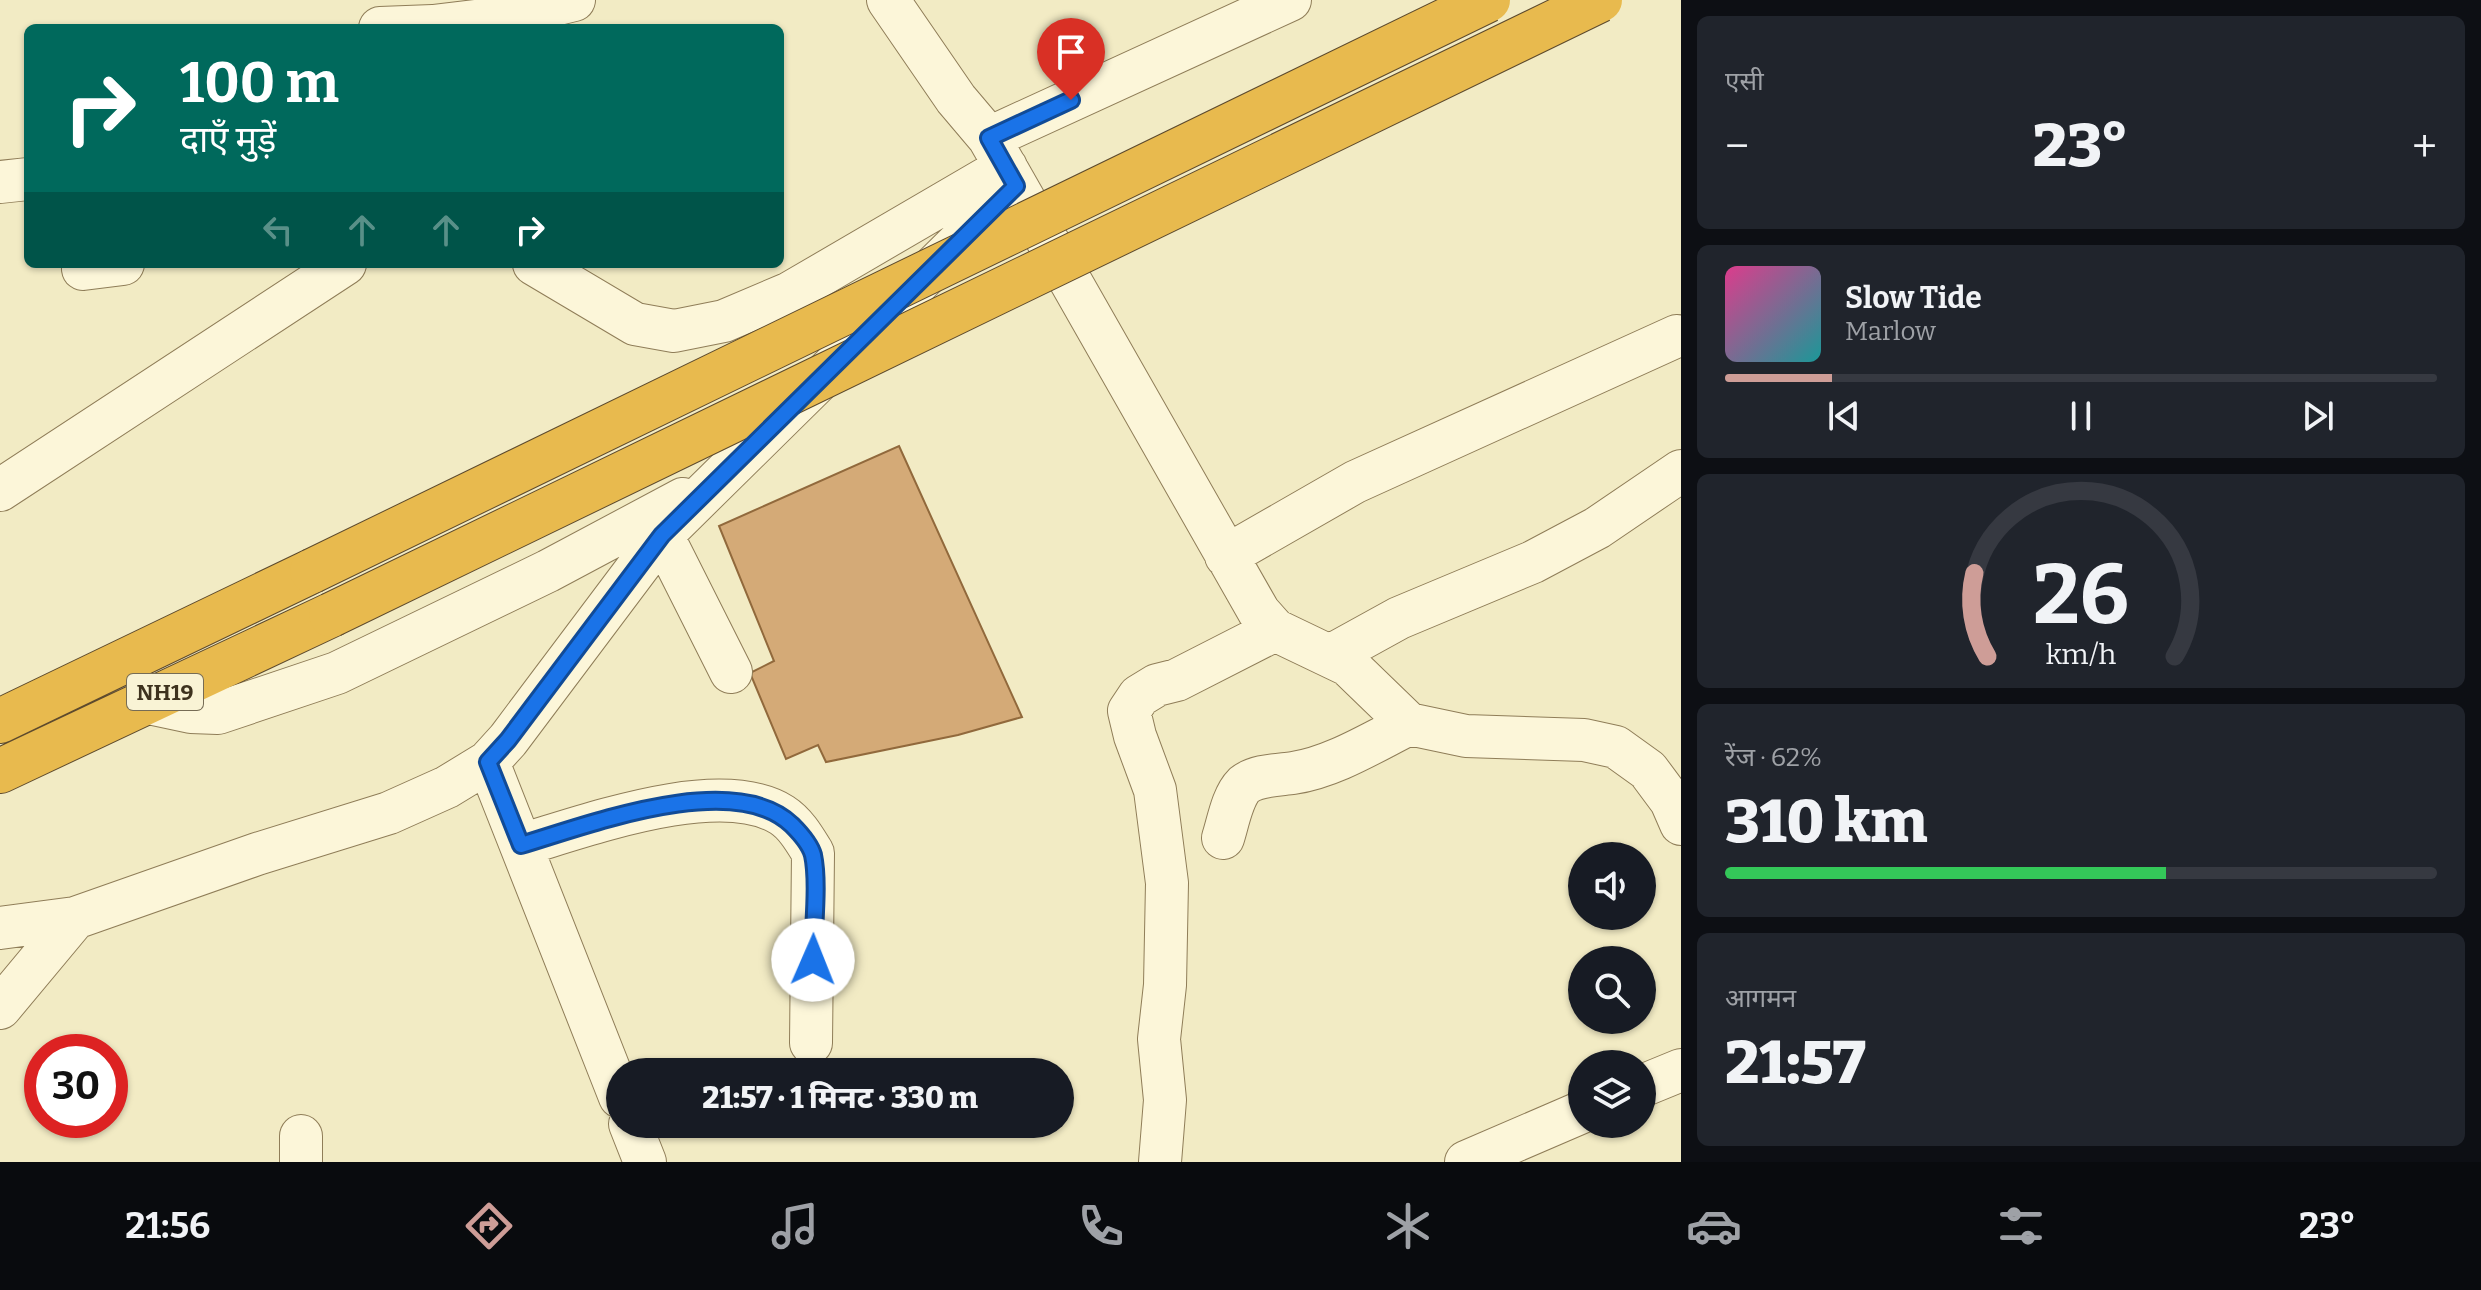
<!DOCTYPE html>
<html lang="hi">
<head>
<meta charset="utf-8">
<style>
  :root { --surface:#171b24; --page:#20242c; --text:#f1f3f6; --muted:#9ea1a6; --line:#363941; --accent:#ce9d97 }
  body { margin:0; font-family:Bitter,"Noto Sans Devanagari",serif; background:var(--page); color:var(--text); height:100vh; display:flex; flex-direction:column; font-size:30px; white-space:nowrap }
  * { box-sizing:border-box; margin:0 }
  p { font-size:26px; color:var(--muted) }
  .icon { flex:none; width:44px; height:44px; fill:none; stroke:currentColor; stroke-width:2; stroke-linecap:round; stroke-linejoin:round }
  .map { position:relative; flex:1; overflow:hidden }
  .details { display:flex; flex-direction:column; gap:16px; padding:16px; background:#0d0f14; width:800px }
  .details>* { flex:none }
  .top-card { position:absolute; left:24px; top:24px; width:760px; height:244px; border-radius:12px; box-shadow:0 2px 6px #0004; background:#00695c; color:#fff; overflow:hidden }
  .tools { position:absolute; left:1568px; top:842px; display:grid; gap:16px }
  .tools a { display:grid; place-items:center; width:88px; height:88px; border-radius:50%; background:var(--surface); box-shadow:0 2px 6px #0004; font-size:40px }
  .speed { position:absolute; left:24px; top:1034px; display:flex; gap:16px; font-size:40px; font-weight:700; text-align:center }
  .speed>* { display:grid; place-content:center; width:104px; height:104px; border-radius:50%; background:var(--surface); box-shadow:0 2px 6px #0004; line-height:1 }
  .speed .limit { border:12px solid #d22; background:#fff; color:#111 }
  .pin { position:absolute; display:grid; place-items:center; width:68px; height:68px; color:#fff; margin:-82px -34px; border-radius:50% 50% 50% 0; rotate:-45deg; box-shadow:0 0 8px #0007 }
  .pin .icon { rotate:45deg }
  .me { position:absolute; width:88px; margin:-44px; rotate:1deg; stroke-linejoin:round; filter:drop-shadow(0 0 6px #0008) }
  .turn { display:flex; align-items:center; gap:28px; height:168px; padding:0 24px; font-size:36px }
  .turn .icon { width:104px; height:104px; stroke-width:2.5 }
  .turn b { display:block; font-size:56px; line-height:68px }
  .lanes { display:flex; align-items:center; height:76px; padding:0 24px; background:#0003; justify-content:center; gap:40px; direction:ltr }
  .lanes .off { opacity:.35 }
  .big { font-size:60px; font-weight:800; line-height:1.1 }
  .details .widget { flex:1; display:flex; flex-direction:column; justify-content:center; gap:12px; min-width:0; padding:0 28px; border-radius:12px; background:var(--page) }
  .details .dial { align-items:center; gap:0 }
  .dial svg { height:208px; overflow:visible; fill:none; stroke:var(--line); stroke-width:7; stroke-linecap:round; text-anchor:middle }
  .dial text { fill:var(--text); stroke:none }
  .song { display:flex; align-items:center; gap:24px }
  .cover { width:96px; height:96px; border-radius:12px; background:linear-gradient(135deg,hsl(330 70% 55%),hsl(180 70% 35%)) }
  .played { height:8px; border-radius:4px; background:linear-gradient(90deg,var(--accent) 15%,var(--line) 15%) }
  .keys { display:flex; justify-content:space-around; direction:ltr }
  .heat { display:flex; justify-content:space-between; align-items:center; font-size:44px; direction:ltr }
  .charge { height:12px; border-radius:6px; background:linear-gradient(90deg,#34c759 62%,var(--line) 0) }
  .trip { position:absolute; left:606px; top:1058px; width:468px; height:80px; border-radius:40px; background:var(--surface); box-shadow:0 2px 6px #0004; font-weight:800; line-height:80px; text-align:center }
  .dock { display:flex; height:128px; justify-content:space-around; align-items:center; background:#090b0e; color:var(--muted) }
  .dock .icon { width:56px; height:56px }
  .dock .current { color:var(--accent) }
  .dock b { font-size:36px; color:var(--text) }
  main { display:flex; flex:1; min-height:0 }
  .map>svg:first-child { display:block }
</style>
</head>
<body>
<main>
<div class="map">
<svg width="1681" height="1162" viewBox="0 0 1681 1162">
  <rect width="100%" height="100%" fill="#f2ebc4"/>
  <path fill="#d4aa77" stroke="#91693c" stroke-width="2" d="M899,446L1022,717L958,735L826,762L818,745L786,759L750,673L774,661L719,526Z"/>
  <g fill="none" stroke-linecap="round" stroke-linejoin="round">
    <g stroke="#8f7d58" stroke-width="44">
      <path id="minor" d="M888,0L956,99L989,138L1259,612L1275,630L1348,665L1409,724L1466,736L1584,740L1616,747L1648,770L1671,801L1681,824
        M380,28L433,26L501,18L574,0
        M989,138L1290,0
        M0,182L28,179
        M534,264L635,324L674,331L724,321L790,293L1006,167
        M83,269L123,264
        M0,490L345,264
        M662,535L731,672
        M1226,556L1355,482L1677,336
        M1330,656L1399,618L1533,562L1597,528L1681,471
        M144,702L191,712L218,713L337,673L548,571L683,499
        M488,762L620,1097
        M1223,838C1228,823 1232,797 1244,785C1256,775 1278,775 1293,773C1333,767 1373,742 1409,724
        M521,845C586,826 720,776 782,815C796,824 805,840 813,853L811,1043
        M0,928L75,918
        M0,1008L75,918L257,854L389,813L447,787L488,762L508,740L662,535L1016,186
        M1642,1086L1681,1070
        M630,1124L645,1162
        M301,1162V1136
        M1160,1162L1165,1100L1159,1039L1165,985L1167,883L1155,790L1135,736L1129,711L1139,696L1157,685L1177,680L1275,630
        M1466,1162L1582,1112"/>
    </g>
    <g stroke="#5d4a2d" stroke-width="46">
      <path id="highway" d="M0,721L312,571
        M0,771L331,615"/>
    </g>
    <use href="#minor" stroke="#fcf6d9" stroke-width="42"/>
    <use href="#highway" stroke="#e8ba4e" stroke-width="44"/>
    <g stroke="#5d4a2d" stroke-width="46" stroke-linecap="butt">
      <path id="highway-bridge" d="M312,571L1488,0
        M331,615L1600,0"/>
    </g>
    <use href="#highway-bridge" stroke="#e8ba4e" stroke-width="44"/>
  </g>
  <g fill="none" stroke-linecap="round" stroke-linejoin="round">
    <g stroke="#114b97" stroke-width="20">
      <path id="route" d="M813,960C813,930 819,883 813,855C810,844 800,833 792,825C734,769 588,825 521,845L488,762L508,740L662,535L1016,186L989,138L1071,100"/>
    </g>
    <use href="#route" stroke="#1a73e8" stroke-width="14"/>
  </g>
  <g text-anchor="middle" stroke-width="6" stroke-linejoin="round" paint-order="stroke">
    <rect fill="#f9f3d5" stroke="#766c55" stroke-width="2" x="127" y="674" width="76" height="36" rx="6"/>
    <g font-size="22" font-weight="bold" fill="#3e321e">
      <text x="165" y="700">NH19</text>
    </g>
  </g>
</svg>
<div class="tools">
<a><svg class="icon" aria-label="sound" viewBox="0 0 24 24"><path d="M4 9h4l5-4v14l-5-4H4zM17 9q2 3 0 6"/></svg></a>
<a><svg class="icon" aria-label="search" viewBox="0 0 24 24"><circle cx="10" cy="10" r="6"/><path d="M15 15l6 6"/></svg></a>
<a><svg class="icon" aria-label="layers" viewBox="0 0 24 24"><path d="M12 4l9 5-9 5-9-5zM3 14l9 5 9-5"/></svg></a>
</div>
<div class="speed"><div class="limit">30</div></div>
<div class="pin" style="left:1071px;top:100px;background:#d93025"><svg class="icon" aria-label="arrive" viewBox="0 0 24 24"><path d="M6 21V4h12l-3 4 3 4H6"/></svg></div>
<svg class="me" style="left:813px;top:960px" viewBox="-20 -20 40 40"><circle r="19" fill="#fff"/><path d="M0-13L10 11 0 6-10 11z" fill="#1a73e8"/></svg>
<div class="trip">21:57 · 1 मिनट · 330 m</div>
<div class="top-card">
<div class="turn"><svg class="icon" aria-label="right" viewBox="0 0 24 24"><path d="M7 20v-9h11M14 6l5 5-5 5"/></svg><div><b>100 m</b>दाएँ मुड़ें</div></div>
<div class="lanes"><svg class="icon off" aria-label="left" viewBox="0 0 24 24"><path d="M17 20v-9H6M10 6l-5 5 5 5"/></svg><svg class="icon off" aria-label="ahead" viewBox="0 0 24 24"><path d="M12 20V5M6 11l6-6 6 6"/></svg><svg class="icon off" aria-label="ahead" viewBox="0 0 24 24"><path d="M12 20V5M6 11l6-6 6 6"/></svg><svg class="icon" aria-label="right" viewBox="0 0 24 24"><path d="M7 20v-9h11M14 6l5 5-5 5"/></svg></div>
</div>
</div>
<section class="details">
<div class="widget"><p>एसी</p>
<div class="heat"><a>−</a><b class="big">23°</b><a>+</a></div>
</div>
<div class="widget">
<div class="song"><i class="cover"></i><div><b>Slow Tide</b><p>Marlow</p></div></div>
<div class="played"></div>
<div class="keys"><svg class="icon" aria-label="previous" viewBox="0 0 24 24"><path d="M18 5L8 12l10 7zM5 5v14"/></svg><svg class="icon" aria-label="pause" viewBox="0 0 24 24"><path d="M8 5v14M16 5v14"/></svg><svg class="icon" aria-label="next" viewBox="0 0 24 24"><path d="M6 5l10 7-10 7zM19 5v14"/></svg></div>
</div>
<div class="widget dial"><svg viewBox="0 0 100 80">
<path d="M14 69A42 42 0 1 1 86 69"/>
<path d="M14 69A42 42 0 0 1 9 37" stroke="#ce9d97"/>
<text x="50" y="56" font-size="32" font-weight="700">26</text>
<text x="50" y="72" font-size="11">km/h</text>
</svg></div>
<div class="widget"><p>रेंज · 62%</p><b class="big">310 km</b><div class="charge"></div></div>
<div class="widget"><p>आगमन</p><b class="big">21:57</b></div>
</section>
</main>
<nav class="dock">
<b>21:56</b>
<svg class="icon current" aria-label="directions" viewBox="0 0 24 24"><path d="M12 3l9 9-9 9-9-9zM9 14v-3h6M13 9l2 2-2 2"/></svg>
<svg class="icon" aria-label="music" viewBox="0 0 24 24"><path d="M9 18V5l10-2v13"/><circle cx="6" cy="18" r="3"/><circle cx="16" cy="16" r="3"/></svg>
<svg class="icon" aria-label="phone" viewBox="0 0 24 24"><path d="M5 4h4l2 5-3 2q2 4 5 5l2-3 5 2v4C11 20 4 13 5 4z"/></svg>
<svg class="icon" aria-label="climate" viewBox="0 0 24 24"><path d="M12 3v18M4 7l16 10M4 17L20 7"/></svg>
<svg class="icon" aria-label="car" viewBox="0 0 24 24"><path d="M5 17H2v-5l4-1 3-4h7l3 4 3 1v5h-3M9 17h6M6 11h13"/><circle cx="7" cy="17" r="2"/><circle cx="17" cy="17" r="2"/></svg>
<svg class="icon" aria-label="filters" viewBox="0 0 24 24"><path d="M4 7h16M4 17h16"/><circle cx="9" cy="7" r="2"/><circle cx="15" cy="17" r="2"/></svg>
<b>23°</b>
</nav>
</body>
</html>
